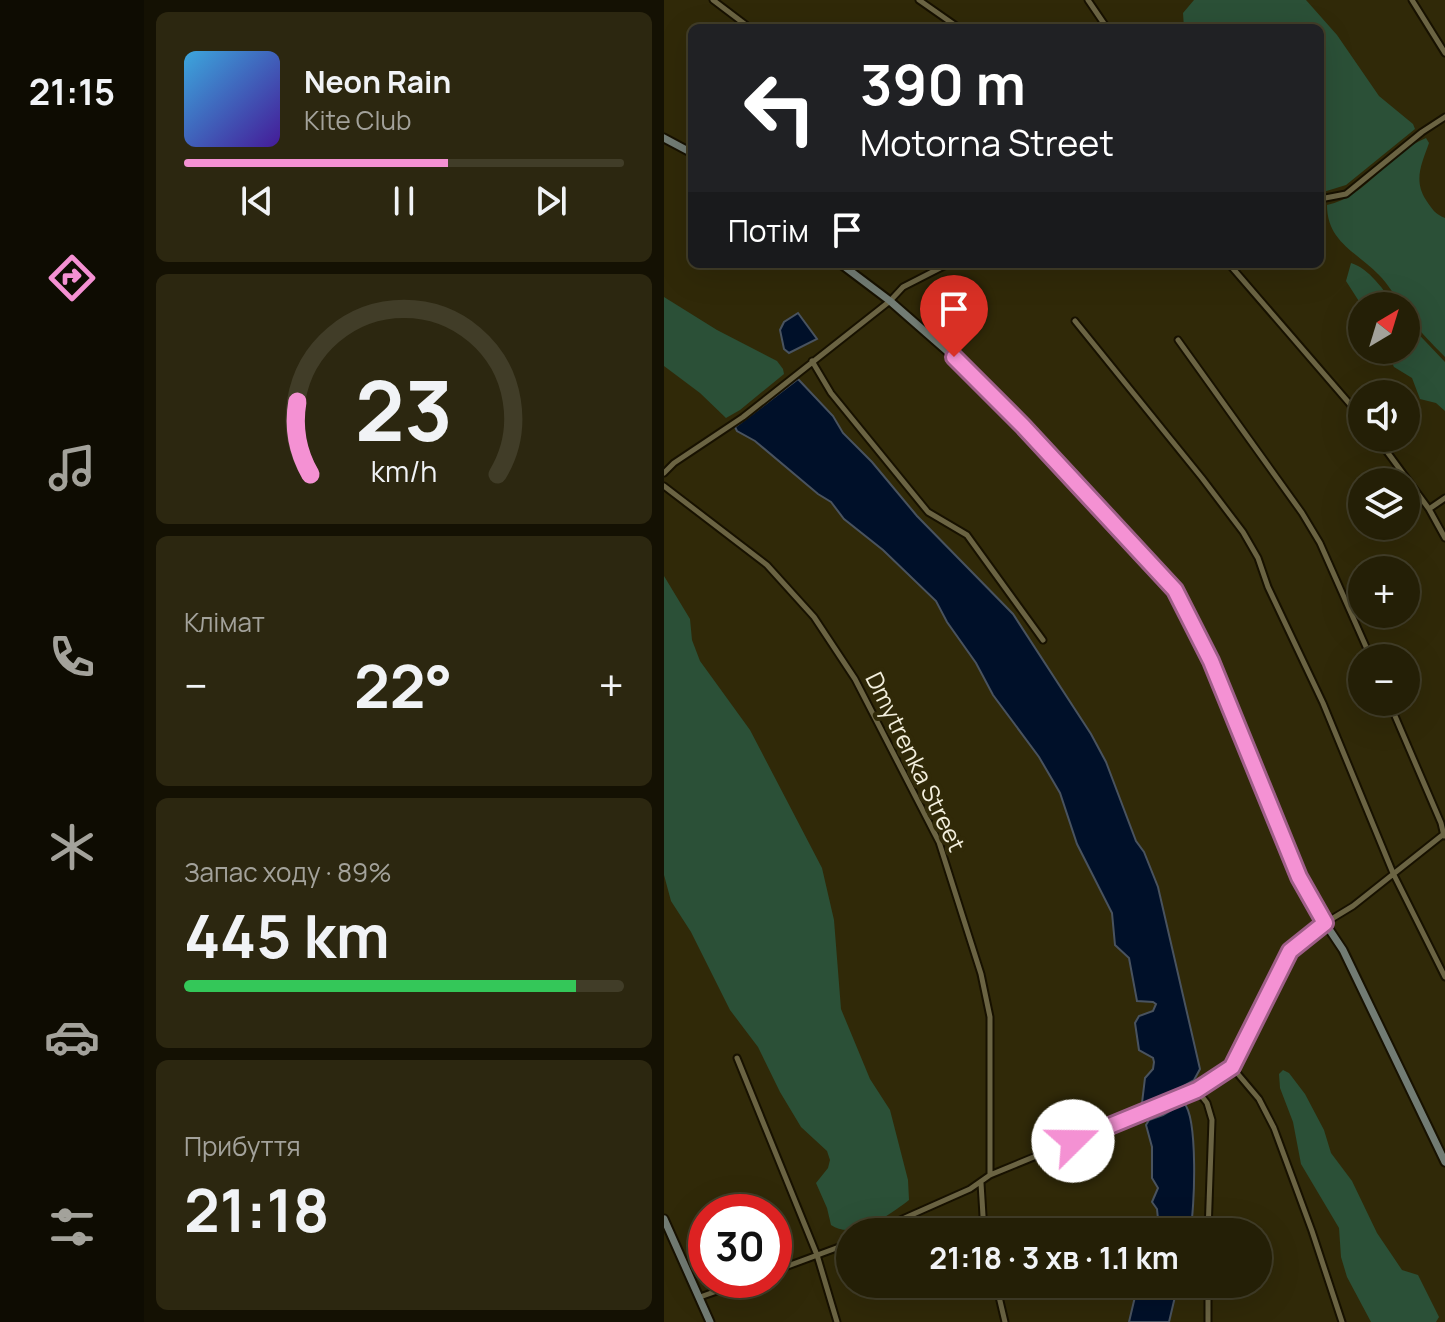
<!DOCTYPE html>
<html lang="uk">
<head>
<meta charset="utf-8">
<style>
  :root { --surface:#241f06; --page:#2c2710; --text:#f1f3f6; --muted:#a3a29b; --line:#413d28; --accent:#f491d3 }
  body { margin:0; font-family:Manrope,sans-serif; background:var(--page); color:var(--text); height:100vh; display:flex; flex-direction:column; font-size:30px; white-space:nowrap }
  * { box-sizing:border-box; margin:0 }
  p { font-size:26px; color:var(--muted) }
  .icon { flex:none; width:44px; height:44px; fill:none; stroke:currentColor; stroke-width:2; stroke-linecap:round; stroke-linejoin:round }
  .map { position:relative; flex:1; overflow:hidden }
  .side { display:flex; flex-direction:column; gap:12px; padding:12px; background:#141103; width:520px }
  .side>* { flex:none }
  .guide { position:absolute; left:24px; top:24px; width:636px; height:244px; border-radius:12px; box-shadow:0 8px 32px #0002,0 0 0 2px var(--line); background:#202124; color:#fff; overflow:hidden }
  .needle { width:52px; rotate:38deg }
  .buttons { position:absolute; left:684px; top:292px; display:grid; gap:16px }
  .buttons a { display:grid; place-items:center; width:72px; height:72px; border-radius:50%; background:var(--surface); box-shadow:0 8px 32px #0002,0 0 0 2px var(--line); font-size:40px }
  .speed { position:absolute; left:24px; top:1194px; display:flex; gap:16px; font-size:40px; font-weight:700; text-align:center }
  .speed>* { display:grid; place-content:center; width:104px; height:104px; border-radius:50%; background:var(--surface); box-shadow:0 8px 32px #0002,0 0 0 2px var(--line); line-height:1 }
  .speed .limit { border:12px solid #d22; background:#fff; color:#111 }
  .pin { position:absolute; display:grid; place-items:center; width:68px; height:68px; color:#fff; margin:-82px -34px; border-radius:50% 50% 50% 0; rotate:-45deg; box-shadow:0 0 8px #0007 }
  .pin .icon { rotate:45deg }
  .me { position:absolute; width:88px; margin:-44px; rotate:68deg; stroke-linejoin:round; filter:drop-shadow(0 0 6px #0008) }
  .turn { display:flex; align-items:center; gap:28px; height:168px; padding:0 40px; font-size:36px }
  .turn .icon { width:104px; height:104px; stroke-width:2.5 }
  .turn b { display:block; font-size:56px; line-height:68px }
  .then { display:flex; align-items:center; height:76px; padding:0 40px; background:#0003; gap:16px; font-size:30px }
  .big { font-size:60px; font-weight:700; line-height:1.1 }
  .side .widget { flex:1; display:flex; flex-direction:column; justify-content:center; gap:12px; min-width:0; padding:0 28px; border-radius:12px; background:var(--page) }
  .side .dial { align-items:center; gap:0 }
  .dial svg { height:208px; overflow:visible; fill:none; stroke:var(--line); stroke-width:7; stroke-linecap:round; text-anchor:middle }
  .dial text { fill:var(--text); stroke:none }
  .song { display:flex; align-items:center; gap:24px }
  .cover { width:96px; height:96px; border-radius:12px; background:linear-gradient(135deg,hsl(200 70% 55%),hsl(260 70% 35%)) }
  .played { height:8px; border-radius:4px; background:linear-gradient(90deg,var(--accent) 60%,var(--line) 60%) }
  .keys { display:flex; justify-content:space-around; direction:ltr }
  .heat { display:flex; justify-content:space-between; align-items:center; font-size:44px; direction:ltr }
  .charge { height:12px; border-radius:6px; background:linear-gradient(90deg,#34c759 89%,var(--line) 0) }
  .trip { position:absolute; left:172px; top:1218px; width:436px; height:80px; border-radius:40px; background:var(--surface); box-shadow:0 8px 32px #0002,0 0 0 2px var(--line); font-weight:700; line-height:80px; text-align:center }
  main { display:flex; flex:1; min-height:0 }
  .tabs { display:flex; flex-direction:column; width:144px; justify-content:space-around; align-items:center; background:#0e0c02; color:var(--muted) }
  .tabs .icon { width:56px; height:56px }
  .tabs .active { color:var(--accent) }
  .tabs b { font-size:36px; color:var(--text) }
  .map>svg:first-child { display:block }
</style>
</head>
<body>
<main>
<nav class="tabs">
<b>21:15</b>
<svg class="icon active" aria-label="directions" viewBox="0 0 24 24"><path d="M12 3l9 9-9 9-9-9zM9 14v-3h6M13 9l2 2-2 2"/></svg>
<svg class="icon" aria-label="music" viewBox="0 0 24 24"><path d="M9 18V5l10-2v13"/><circle cx="6" cy="18" r="3"/><circle cx="16" cy="16" r="3"/></svg>
<svg class="icon" aria-label="phone" viewBox="0 0 24 24"><path d="M5 4h4l2 5-3 2q2 4 5 5l2-3 5 2v4C11 20 4 13 5 4z"/></svg>
<svg class="icon" aria-label="climate" viewBox="0 0 24 24"><path d="M12 3v18M4 7l16 10M4 17L20 7"/></svg>
<svg class="icon" aria-label="car" viewBox="0 0 24 24"><path d="M5 17H2v-5l4-1 3-4h7l3 4 3 1v5h-3M9 17h6M6 11h13"/><circle cx="7" cy="17" r="2"/><circle cx="17" cy="17" r="2"/></svg>
<svg class="icon" aria-label="filters" viewBox="0 0 24 24"><path d="M4 7h16M4 17h16"/><circle cx="9" cy="7" r="2"/><circle cx="15" cy="17" r="2"/></svg>
</nav>
<section class="side">
<div class="widget">
<div class="song"><i class="cover"></i><div><b>Neon Rain</b><p>Kite Club</p></div></div>
<div class="played"></div>
<div class="keys"><svg class="icon" aria-label="previous" viewBox="0 0 24 24"><path d="M18 5L8 12l10 7zM5 5v14"/></svg><svg class="icon" aria-label="pause" viewBox="0 0 24 24"><path d="M8 5v14M16 5v14"/></svg><svg class="icon" aria-label="next" viewBox="0 0 24 24"><path d="M6 5l10 7-10 7zM19 5v14"/></svg></div>
</div>
<div class="widget dial"><svg viewBox="0 0 100 80">
<path d="M14 69A42 42 0 1 1 86 69"/>
<path d="M14 69A42 42 0 0 1 9 41" stroke="#f491d3"/>
<text x="50" y="56" font-size="32" font-weight="700">23</text>
<text x="50" y="72" font-size="11">km/h</text>
</svg></div>
<div class="widget"><p>Клімат</p>
<div class="heat"><a>−</a><b class="big">22°</b><a>+</a></div>
</div>
<div class="widget"><p>Запас ходу · 89%</p><b class="big">445 km</b><div class="charge"></div></div>
<div class="widget"><p>Прибуття</p><b class="big">21:18</b></div>
</section>
<div class="map">
<svg width="781" height="1322" viewBox="0 0 781 1322">
  <rect width="100%" height="100%" fill="#302908"/>
  <path fill="#2b5037" d="M530,0H642L673,35L715,96L749,124L751,129L682,185L656,193V28H520L519,13Z
    M762,138L765,143C758,163 749,180 762,200C768,209 771,214 781,218V357C768,343 746,324 742,306H738C731,296 724,284 715,275C693,252 663,242 663,205C704,196 724,153 762,138Z
    M687,263C705,268 720,291 732,306H698L682,281Z
    M0,297L53,330L113,361L119,369L120,374L76,410L62,418L36,393L0,366Z
    M742,321L781,362V411L772,403L756,399L748,378L730,367L722,350H742Z
    M0,576L26,619L28,640L36,661L86,730L158,868L170,920L177,1009L206,1079L226,1110L244,1180L245,1200C227,1214 190,1241 167,1225L163,1208L152,1183L164,1168L166,1160L163,1151L137,1127L116,1092L94,1047L66,1010L27,932L7,901L0,875Z
    M619,1070L625,1073L641,1094L660,1130L667,1153L688,1181L713,1233L738,1270L754,1275L775,1317L772,1322H707L683,1277L677,1257L675,1228L637,1164L629,1122L616,1088L615,1074Z"/>
  <path fill="#001029" stroke="#49535f" stroke-width="2" d="M134,313L153,339L125,353L120,349L116,330L120,322Z
    M134,379L169,416L179,433L208,462L253,516L349,614L427,734L442,762L472,841L480,852L494,887L536,1069L530,1080L485,1105L478,1103L481,1078L489,1069L490,1062L489,1058L475,1050L471,1023L475,1016L489,1011L492,1004L489,1002L473,1001L465,958L451,945L448,913L413,844L396,793L375,757L329,695L312,663L283,622L272,601L219,550L180,519L167,502L154,494L91,441L73,431L71,427Z
    M520,1103C534,1118 531,1208 526,1232H487L494,1219L493,1209L488,1202L494,1188L488,1178V1147L482,1125L485,1120L499,1115Z
    M474,1284H514L505,1322H465Z"/>
  <g fill="none" stroke-linecap="round" stroke-linejoin="round">
    <g stroke="#171100" stroke-width="9">
      <path id="street" d="M49,0L86,28
        M255,0L295,28
        M424,0L443,28
        M748,0L781,53
        M656,199L682,194L758,132L781,117
        M565,264L698,418
        M411,321L538,478L579,532L594,558L604,587L659,703L729,873L781,977
        M514,340L638,513L656,543L707,658
        M148,361L167,393L264,512L303,535L379,640
        M713,438L765,509L781,538
        M0,473L10,463L79,417L226,301L239,287L284,264
        M0,486L103,565L150,617L191,679L275,842L317,974L326,1017V1175
        M765,509L781,498
        M725,702L777,823L780,836
        M73,1058L153,1255L173,1322
        M568,1067L595,1099L610,1128L648,1231L678,1322
        M533,1090L543,1103L548,1120L544,1232
        M317,1183L320,1232
        M209,1232L306,1189L326,1175L533,1090L568,1067L626,951L661,923L689,906L781,833
        M110,1271L186,1243
        M332,1284L341,1322
        M544,1284V1322
        M36,1297L84,1280"/>
    </g>
    <g stroke="#171100" stroke-width="11">
      <path id="secondary" d="M0,138L28,153
        M177,264L226,301L290,357L359,426L511,590L547,661L645,899L679,950L781,1162
        M0,1219L46,1322"/>
    </g>
    <use href="#street" stroke="#6b6443" stroke-width="5"/>
    <use href="#secondary" stroke="#727c74" stroke-width="7"/>
  </g>
  <g fill="none" stroke-linecap="round" stroke-linejoin="round">
    <g stroke="#9f5e89" stroke-width="20">
      <path id="route" d="M290,357L359,426L511,590L547,661L635,877L661,923L626,951L568,1067L533,1090L409,1141"/>
    </g>
    <use href="#route" stroke="#f491d3" stroke-width="14"/>
  </g>
  <g text-anchor="middle" stroke-width="8" stroke-linejoin="round" paint-order="stroke">
    <g font-size="24" fill="#f3efdd" stroke="#302908">
      <text transform="translate(251 762) rotate(64)" y="8">Dmytrenka Street</text>
    </g>
  </g>
</svg>
<div class="buttons">
<a><svg class="needle" viewBox="-14 -14 28 28"><path d="M0-13l5 13h-10z" fill="#e53935"/><path d="M0 13l5-13h-10z" fill="#a3a29b"/></svg></a>
<a><svg class="icon" aria-label="sound" viewBox="0 0 24 24"><path d="M4 9h4l5-4v14l-5-4H4zM17 9q2 3 0 6"/></svg></a>
<a><svg class="icon" aria-label="layers" viewBox="0 0 24 24"><path d="M12 4l9 5-9 5-9-5zM3 14l9 5 9-5"/></svg></a>
<a>+</a>
<a>−</a>
</div>
<div class="speed"><div class="limit">30</div></div>
<div class="pin" style="left:290px;top:357px;background:#d93025"><svg class="icon" aria-label="arrive" viewBox="0 0 24 24"><path d="M6 21V4h12l-3 4 3 4H6"/></svg></div>
<svg class="me" style="left:409px;top:1141px" viewBox="-20 -20 40 40"><circle r="19" fill="#fff"/><path d="M0-13L10 11 0 6-10 11z" fill="#f491d3"/></svg>
<div class="trip">21:18 · 3 хв · 1.1 km</div>
<div class="guide">
<div class="turn"><svg class="icon" aria-label="left" viewBox="0 0 24 24"><path d="M17 20v-9H6M10 6l-5 5 5 5"/></svg><div><b>390 m</b>Motorna Street</div></div>
<div class="then">Потім<svg class="icon" aria-label="arrive" viewBox="0 0 24 24"><path d="M6 21V4h12l-3 4 3 4H6"/></svg></div>
</div>
</div>
</main>
</body>
</html>
